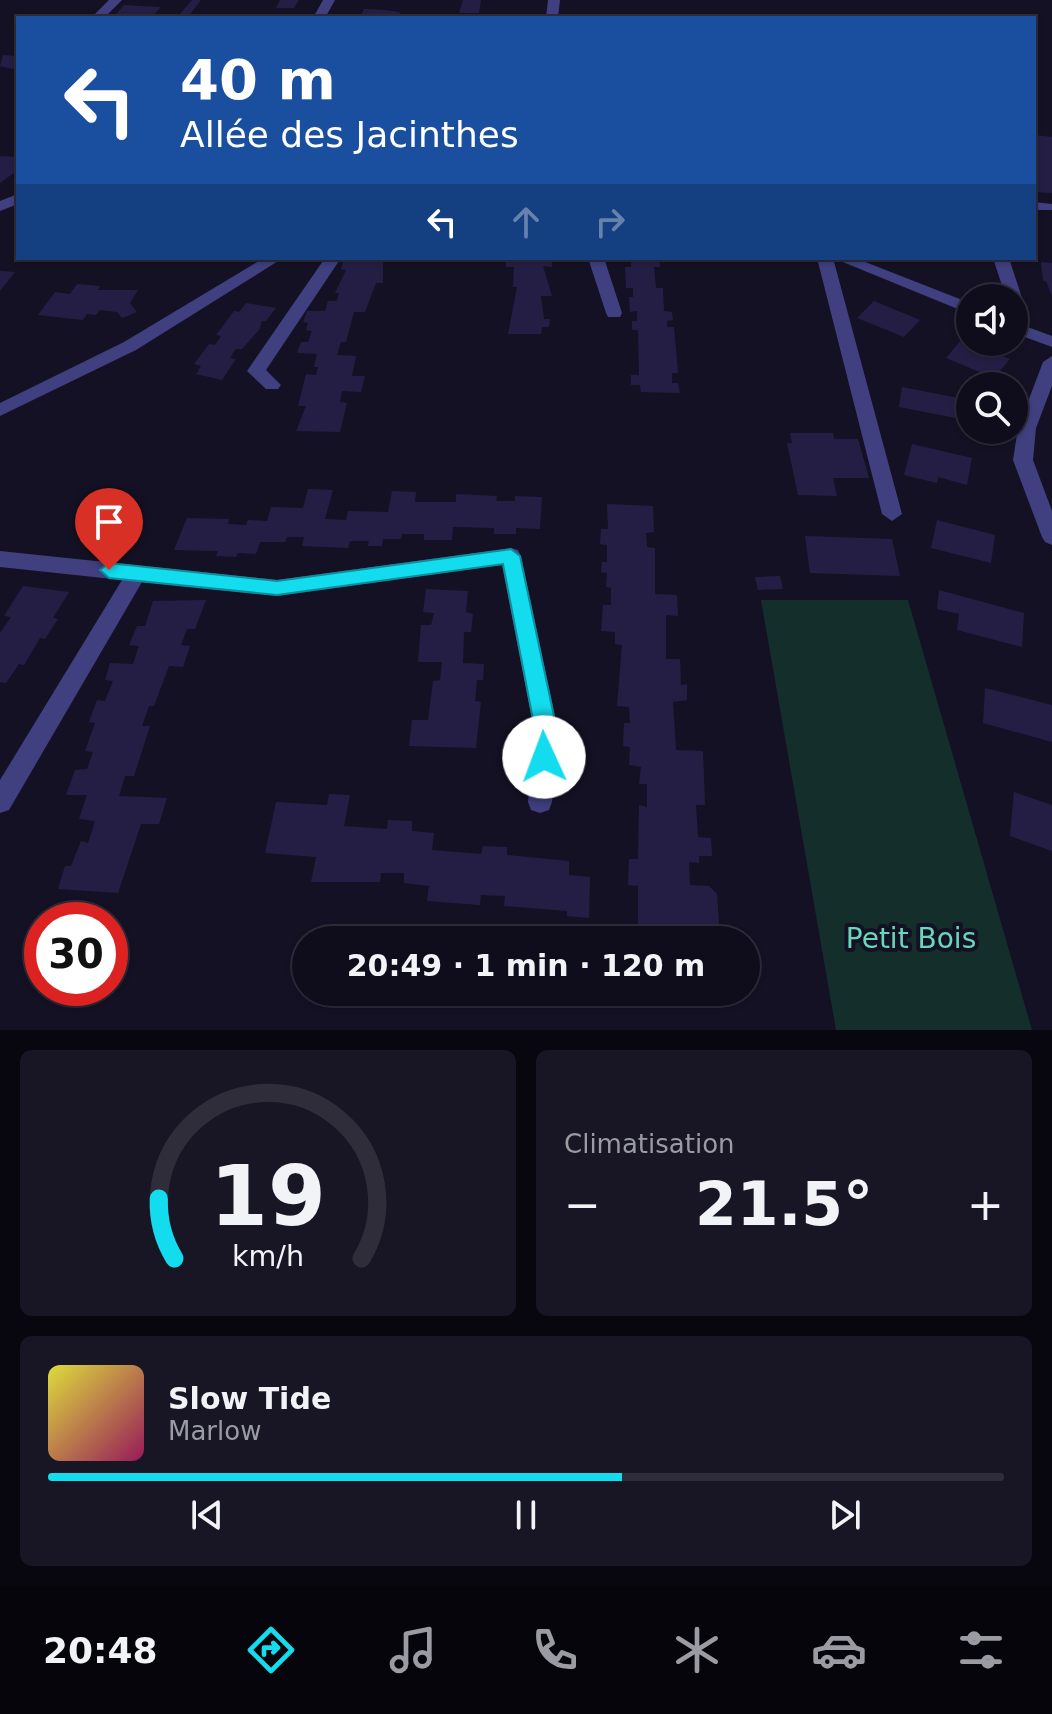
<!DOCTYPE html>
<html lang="fr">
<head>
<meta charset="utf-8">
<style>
  :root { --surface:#0f0d1b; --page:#181624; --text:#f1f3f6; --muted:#9b9ca3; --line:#2f2d3a; --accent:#12dced }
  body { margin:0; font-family:"DejaVu Sans",sans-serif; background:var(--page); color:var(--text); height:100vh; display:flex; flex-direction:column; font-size:30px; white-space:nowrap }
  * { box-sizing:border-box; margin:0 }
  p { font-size:26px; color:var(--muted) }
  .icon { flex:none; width:44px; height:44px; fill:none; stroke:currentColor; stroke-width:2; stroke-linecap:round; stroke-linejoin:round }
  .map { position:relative; height:1030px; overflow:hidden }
  .panel { display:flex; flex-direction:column; gap:20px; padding:20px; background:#08070f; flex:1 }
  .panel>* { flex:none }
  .hud { position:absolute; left:16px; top:16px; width:1020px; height:244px; border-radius:0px; box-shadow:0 2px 6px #0004,0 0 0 2px var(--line); background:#1a4fa0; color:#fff; overflow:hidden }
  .fabs { position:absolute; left:956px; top:284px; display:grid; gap:16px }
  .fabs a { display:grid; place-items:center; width:72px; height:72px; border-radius:50%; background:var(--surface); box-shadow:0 2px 6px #0004,0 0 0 2px var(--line); font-size:40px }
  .speed { position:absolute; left:24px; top:902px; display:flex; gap:16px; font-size:40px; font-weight:700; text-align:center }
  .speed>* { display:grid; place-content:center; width:104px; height:104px; border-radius:50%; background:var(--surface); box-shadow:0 2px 6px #0004,0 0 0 2px var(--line); line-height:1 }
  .speed .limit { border:12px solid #d22; background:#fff; color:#111 }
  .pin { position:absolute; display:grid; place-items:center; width:68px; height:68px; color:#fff; margin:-82px -34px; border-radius:50% 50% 50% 0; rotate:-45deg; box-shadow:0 0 8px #0007 }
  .pin .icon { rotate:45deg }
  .me { position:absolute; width:88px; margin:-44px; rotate:358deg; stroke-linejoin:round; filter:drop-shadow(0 0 6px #0008) }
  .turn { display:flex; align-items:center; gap:28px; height:168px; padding:0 32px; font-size:36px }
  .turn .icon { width:104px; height:104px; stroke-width:2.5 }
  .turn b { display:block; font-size:56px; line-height:68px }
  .lanes { display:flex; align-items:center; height:76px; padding:0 32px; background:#0003; justify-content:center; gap:40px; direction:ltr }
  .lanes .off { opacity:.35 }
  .big { font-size:60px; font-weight:700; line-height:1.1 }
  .panel .widget { flex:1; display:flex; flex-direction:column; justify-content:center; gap:12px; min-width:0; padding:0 28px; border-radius:12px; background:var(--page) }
  .panel .dial { align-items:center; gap:0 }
  .dial svg { height:208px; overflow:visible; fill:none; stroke:var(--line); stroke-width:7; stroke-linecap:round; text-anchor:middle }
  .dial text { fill:var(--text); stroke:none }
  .song { display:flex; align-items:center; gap:24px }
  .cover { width:96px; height:96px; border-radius:12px; background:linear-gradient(135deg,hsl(60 70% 55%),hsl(330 70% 35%)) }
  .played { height:8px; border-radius:4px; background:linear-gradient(90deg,var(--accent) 60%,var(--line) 60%) }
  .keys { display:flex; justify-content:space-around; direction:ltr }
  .heat { display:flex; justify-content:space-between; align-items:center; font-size:44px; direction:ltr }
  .panel .tiles { flex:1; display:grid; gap:20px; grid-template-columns:1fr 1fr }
  .widget:last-child { grid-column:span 2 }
  .trip { position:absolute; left:292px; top:926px; width:468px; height:80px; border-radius:40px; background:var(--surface); box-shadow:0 2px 6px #0004,0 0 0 2px var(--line); font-weight:700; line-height:80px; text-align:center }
  .tab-bar { display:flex; height:128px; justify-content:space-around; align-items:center; background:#06050b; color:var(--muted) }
  .tab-bar .icon { width:56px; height:56px }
  .tab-bar .active { color:var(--accent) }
  .tab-bar b { font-size:36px; color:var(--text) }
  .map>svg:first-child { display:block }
</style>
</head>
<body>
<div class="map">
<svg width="1052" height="1030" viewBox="0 0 1052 1030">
  <rect width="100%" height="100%" fill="#141124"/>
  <path fill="#142e2c" d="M761,600H908L1032,1030H836Z"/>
  <path fill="#251e44" d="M192,0H201L189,16L179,15Z
    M280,0H299L294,8H276Z
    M463,0H481L479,13H459Z
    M124,5L161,7L151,18H130L132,15L116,14Z
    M364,9L384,10L400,12L398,18H360Z
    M3,55L18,56V70L0,66Z
    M1034,135L1052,137V193L1034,192Z
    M0,156L18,157V170L0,183Z
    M383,258V283H376L365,312H354L346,342H341L337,355L356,356L352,376H365L361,392L342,391L340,402L347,403L340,432L296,431L306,406H298L306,374L316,375L318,367H314L317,354L297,353L301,342H308L312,331L306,330L308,323L303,322L307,311H325L328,301H337L339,293H335L346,270L341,269L344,259Z
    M506,258H552V267L543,266L552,296H541L544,319H550L549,327H542L541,334H508L517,287H513L514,267H506Z
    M631,258H659L660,267H654L656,288H663L664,311L672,312L673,320L667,321V327H674L678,373H672V383H678L680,393L641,392L640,385H631V375H639L638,330H632V321H637V311L630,312L629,297H633V288H626L625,267H631Z
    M1041,262L1052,263V296L1046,281H1043Z
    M0,271L15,272L0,291Z
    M77,284L100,286L98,290H138L130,303L137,312L122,318L117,312L100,310L96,315L87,314L83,320L38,315L55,292L70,294Z
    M874,301L920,320L904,337L857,318Z
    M246,303L276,308L266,321H262L259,330L242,349H236L230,358L236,359L222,380L196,374L201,366L194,364L209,344L215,345L221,336L216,335L234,311L239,312Z
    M961,340L1010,359L994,378L946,358Z
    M902,387L958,398L956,418L899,407Z
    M790,433H833L834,439H858L869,478H833L837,496L798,495L787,443H792Z
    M912,444L972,458L967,485L938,477L937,483L904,475Z
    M308,489L333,490L325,519L346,520L348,511L388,512L392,491L416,492L415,502H456V494L497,496L496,501H515V496L542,497L540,529L516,528V534H494V528L453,527L452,540H424V534H402L401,539H383L382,546H368L369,541H350L348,548L302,546L304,537H287L285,542H260L256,554L238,553L236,557L216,556L218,551L174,550L187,518L229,519L228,524L246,525L248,520L267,521L271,507L303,508Z
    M607,504L653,506L654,532L646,533L647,547L655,548V594L677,595L678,616L666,615V659H680L681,685L687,684V700L673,702L676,750L703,751L705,805H696L698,837L711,838L712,856H699V863L689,862L690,885L709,886L717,894L720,940H638V886L628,885L629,859H638L639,805L647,807V784H639L641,767L629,765L630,747L623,746L624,723H630L629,707L617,706L622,645L615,644V632L601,631L603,605H611V588L606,587L607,573L601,572L602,562H607V545L600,544L601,529H608Z
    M937,520L995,535L991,563L931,548Z
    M805,536L892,539L900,576L810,573Z
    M780,576L783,589L758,590L755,577Z
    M23,586L69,592L53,618L58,619L45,639L40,638L24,665L19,664L6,683L0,682V633L11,617L4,616Z
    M426,589L468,591L466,612L473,614L471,632H464L463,663L484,664L483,680H477L475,701L481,702L476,748L409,746L412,720H428L433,681L440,680L442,662H418L421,625H431L434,613L423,612Z
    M939,590L1024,613L1022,647L957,630L959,614L937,609Z
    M206,600L195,629H187L181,645L190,646L183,667L169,666L154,706H149L142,726H150L134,776H125L119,796L167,798L159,824H141L118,893L58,889L65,866H71L81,841L88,843L95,821L79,819L87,795H66L75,770L87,769L93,752L85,751L95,723L89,722L97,700L105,701L113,681L105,680L110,663L133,664L139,646L129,645L137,626H145L153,601Z
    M985,688L1052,705V742L983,723Z
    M1014,792L1052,805V851L1010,836Z
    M329,794L350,795L344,826L387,829L388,820L412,821V831L434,833L432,850L481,854L483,846L507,847V855L569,861V875L590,877L589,918L567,916V911L504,906L505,896L481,895L480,905L427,901L429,886L404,883V873H381L380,882H311L316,857L265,853L276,802L327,805Z"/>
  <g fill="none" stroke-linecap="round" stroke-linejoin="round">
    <path fill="#403f80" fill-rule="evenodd" d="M109,0H122L104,18H91Z
      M323,0H335L325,18H313Z
      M548,0H560L558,18H546Z
      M18,194V204L0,211V201Z
      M1034,202L1052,204V210H1034Z
      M264,258H283L136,350L0,416V403L124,342Z
      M325,258H341L266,370L281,385L278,389H266L247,371Z
      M588,258H604L622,313L620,317H608L606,313Z
      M817,258H833L902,514L892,521L882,514Z
      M833,258H855L970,303V314Z
      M993,258H1009L1022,298L1020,301L1014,303V298H1006Z
      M1014,322L1052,336V347L1014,333Z
      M1052,356V386L1036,428L1033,460L1052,511V545L1045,542L1042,537L1013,460L1018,428L1043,362Z
      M511,548L518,550L521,556L559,735L552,802L549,810L540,813L531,810L528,802L535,735L502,565L277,596L142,582L9,810L0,813V780L122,580L0,567V551L277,580Z"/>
  </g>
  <path fill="#12dced" stroke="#0c8f9a" stroke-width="2" d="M511,549L520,556L558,735L552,764L544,767L537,764L533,757L536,735L503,564L277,595L109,578L100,570L109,563L277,581Z"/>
  <g text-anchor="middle" stroke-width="8" stroke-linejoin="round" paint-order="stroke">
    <g font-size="28" fill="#68d7b9" stroke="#141124">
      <text x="911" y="948">Petit Bois</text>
    </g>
  </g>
</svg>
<div class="fabs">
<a><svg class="icon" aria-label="sound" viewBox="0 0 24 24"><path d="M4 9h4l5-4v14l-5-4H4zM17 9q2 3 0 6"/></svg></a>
<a><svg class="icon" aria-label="search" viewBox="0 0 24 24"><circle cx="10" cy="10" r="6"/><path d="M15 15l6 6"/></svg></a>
</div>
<div class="speed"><div class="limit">30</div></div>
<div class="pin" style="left:109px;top:570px;background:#d93025"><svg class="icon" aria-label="arrive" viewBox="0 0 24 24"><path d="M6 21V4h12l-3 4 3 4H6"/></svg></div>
<svg class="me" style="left:544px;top:757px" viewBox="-20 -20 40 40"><circle r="19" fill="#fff"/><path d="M0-13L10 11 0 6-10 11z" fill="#12dced"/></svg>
<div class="trip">20:49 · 1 min · 120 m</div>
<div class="hud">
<div class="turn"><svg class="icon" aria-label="left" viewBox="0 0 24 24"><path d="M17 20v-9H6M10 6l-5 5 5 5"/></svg><div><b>40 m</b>Allée des Jacinthes</div></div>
<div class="lanes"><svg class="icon" aria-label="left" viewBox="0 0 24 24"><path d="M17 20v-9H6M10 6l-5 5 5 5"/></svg><svg class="icon off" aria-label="ahead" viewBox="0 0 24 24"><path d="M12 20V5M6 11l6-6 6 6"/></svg><svg class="icon off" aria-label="right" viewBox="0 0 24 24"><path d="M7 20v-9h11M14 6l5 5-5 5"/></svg></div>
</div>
</div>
<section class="panel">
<div class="tiles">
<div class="widget dial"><svg viewBox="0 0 100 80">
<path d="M14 69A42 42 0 1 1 86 69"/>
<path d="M14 69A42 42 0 0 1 8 46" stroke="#12dced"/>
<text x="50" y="56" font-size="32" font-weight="700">19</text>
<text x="50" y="72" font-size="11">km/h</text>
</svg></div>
<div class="widget"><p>Climatisation</p>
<div class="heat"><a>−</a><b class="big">21.5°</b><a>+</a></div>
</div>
<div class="widget">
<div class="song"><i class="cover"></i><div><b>Slow Tide</b><p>Marlow</p></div></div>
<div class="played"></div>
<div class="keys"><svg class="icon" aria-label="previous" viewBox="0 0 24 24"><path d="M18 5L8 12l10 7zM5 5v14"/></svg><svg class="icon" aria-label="pause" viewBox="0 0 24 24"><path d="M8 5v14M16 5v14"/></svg><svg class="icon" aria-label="next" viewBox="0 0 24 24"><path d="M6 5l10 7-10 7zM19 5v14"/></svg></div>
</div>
</div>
</section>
<nav class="tab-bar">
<b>20:48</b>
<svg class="icon active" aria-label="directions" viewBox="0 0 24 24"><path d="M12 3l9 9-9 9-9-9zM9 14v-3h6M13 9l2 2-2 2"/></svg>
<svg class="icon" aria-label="music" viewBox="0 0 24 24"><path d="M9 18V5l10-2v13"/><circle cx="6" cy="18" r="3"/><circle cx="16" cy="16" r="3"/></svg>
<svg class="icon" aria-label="phone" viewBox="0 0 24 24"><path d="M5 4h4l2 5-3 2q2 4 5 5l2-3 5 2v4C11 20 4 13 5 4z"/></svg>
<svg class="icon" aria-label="climate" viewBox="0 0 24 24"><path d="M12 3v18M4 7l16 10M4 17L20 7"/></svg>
<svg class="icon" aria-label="car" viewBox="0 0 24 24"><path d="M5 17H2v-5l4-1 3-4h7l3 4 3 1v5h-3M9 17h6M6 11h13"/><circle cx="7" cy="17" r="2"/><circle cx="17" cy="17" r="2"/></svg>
<svg class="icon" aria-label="filters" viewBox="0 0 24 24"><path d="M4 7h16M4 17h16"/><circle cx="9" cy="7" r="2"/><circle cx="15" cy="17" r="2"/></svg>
</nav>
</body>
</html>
